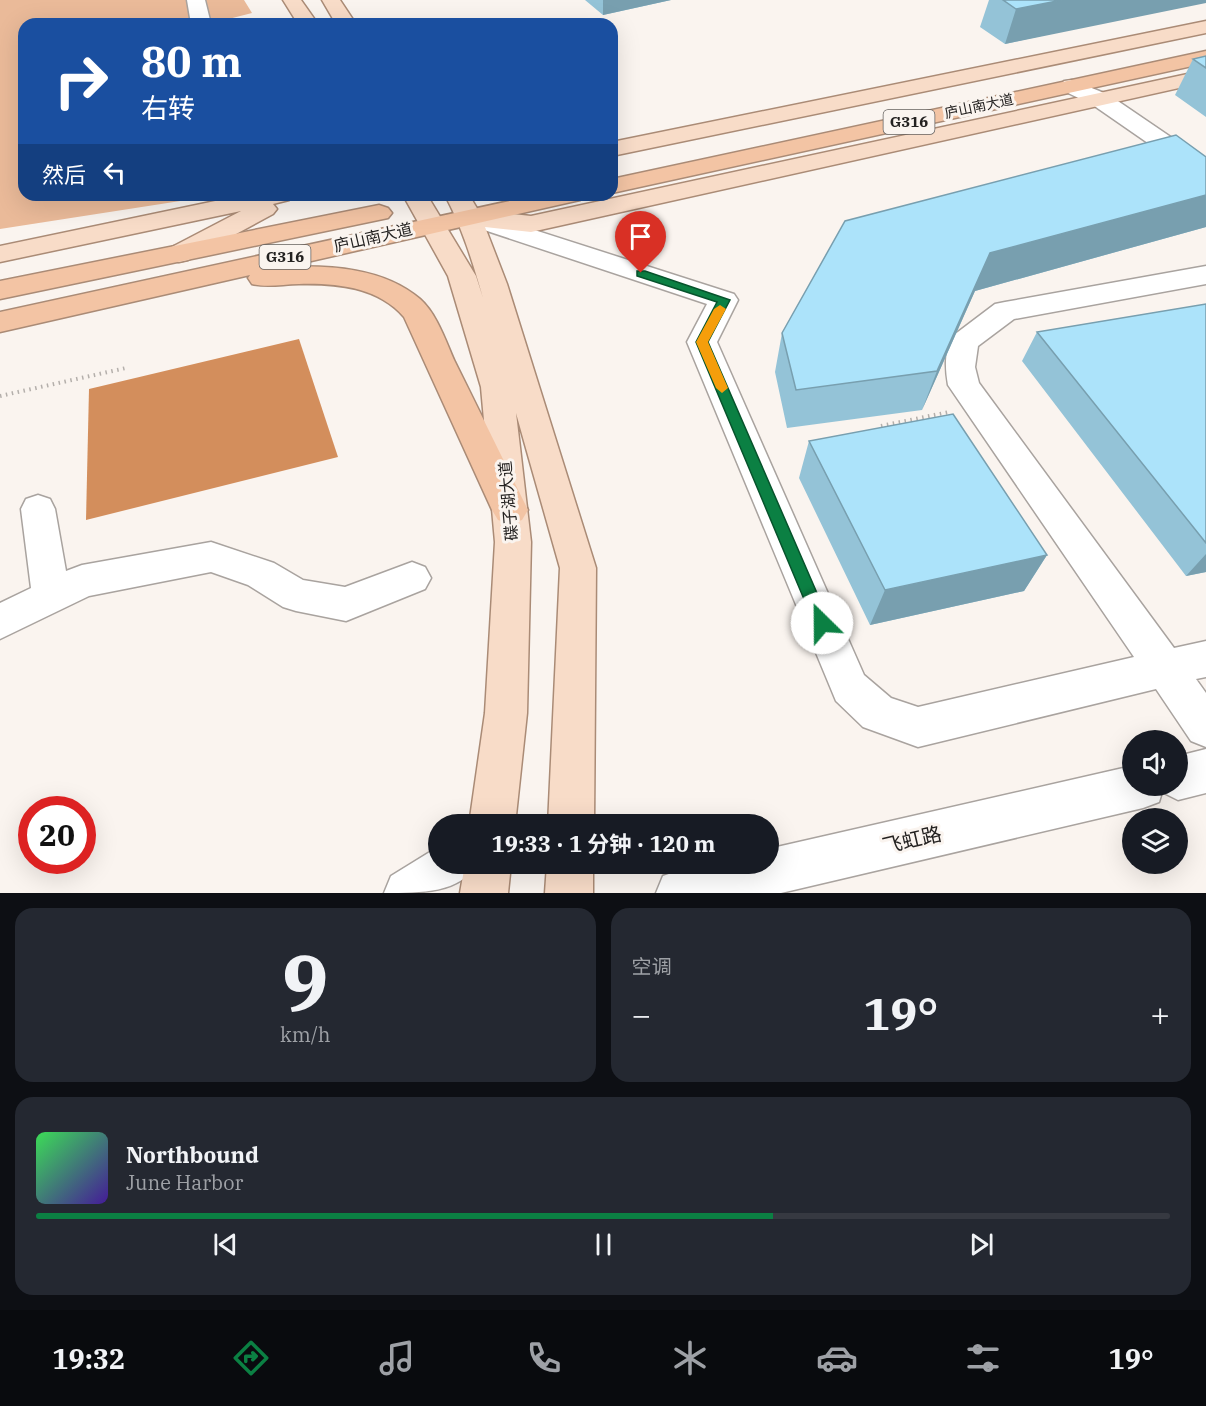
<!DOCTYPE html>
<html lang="zh">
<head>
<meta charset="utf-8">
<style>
  :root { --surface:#171b24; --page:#242831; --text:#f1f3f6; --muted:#9ea1a6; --line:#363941; --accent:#0b8043 }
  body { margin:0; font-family:"IBM Plex Serif","Noto Sans SC",serif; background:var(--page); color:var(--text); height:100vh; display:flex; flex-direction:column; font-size:22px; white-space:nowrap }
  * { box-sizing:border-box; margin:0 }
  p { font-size:20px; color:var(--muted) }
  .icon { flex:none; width:33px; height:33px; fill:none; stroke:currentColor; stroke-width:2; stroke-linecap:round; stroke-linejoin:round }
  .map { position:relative; height:893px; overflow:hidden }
  .details { display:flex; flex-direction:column; gap:15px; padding:15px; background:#0d0f14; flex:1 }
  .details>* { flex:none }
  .top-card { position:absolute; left:18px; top:18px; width:600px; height:183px; border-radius:18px; box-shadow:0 6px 24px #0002; background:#1a4fa0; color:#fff; overflow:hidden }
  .fabs { position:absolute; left:1122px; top:730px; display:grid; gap:12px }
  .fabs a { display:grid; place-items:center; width:66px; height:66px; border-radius:50%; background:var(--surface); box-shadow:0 6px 24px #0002; font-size:30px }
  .speed { position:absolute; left:18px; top:796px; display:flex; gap:12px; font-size:30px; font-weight:700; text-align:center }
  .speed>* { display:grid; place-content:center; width:78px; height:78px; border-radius:50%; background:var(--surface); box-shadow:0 6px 24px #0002; line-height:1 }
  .speed .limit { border:9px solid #d22; background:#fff; color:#111 }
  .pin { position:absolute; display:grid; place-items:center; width:51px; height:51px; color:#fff; margin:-62px -26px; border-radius:50% 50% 50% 0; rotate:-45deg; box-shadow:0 0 6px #0007 }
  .pin .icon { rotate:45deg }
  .me { position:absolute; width:66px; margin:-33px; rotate:337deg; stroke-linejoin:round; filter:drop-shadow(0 0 4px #0008) }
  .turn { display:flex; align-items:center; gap:21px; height:126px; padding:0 24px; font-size:27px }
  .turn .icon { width:78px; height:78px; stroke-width:2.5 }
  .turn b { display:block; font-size:42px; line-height:51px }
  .then { display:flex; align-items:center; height:57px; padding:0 24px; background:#0003; gap:12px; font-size:22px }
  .big { font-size:45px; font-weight:700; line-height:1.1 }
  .details .widget { flex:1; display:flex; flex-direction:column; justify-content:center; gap:9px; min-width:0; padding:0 21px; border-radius:18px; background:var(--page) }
  .details .dial { align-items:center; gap:0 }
  .dial b { font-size:78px; line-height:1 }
  .song { display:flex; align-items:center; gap:18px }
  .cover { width:72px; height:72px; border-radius:9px; background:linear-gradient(135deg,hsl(130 70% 55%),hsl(260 70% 35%)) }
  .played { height:6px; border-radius:3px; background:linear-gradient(90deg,var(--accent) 65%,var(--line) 65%) }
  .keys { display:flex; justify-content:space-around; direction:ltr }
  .heat { display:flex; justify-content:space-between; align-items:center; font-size:33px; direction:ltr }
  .details .tiles { flex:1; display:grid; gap:15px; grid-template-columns:1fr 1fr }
  .widget:last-child { grid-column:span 2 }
  .trip { position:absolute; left:428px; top:814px; width:351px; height:60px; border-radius:30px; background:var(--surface); box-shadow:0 6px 24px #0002; font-weight:700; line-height:60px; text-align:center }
  .tab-bar { display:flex; height:96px; justify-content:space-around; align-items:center; background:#090b0e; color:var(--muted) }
  .tab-bar .icon { width:42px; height:42px }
  .tab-bar .current { color:var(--accent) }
  .tab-bar b { font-size:27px; color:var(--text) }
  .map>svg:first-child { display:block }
</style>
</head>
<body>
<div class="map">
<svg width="1206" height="893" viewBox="0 0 1206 893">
  <rect width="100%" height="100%" fill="#faf4ef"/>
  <path fill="#eaba99" d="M0,0H244L252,13L209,24H24V195H219L0,229Z"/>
  <path fill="#d38e5c" d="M299,339L338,457L86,520L89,389Z"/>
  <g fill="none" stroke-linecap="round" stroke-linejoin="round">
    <g stroke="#a9a39f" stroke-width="3">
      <path id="minor" d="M187,0H205L211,24H191Z
        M1072,80L1109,95L1206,161V179L1197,177L1093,105L1064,91L1061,86L1064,81Z
        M469,209L734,294L738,300L717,342L864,675L891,698L918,707L1134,657L948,385C945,368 944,350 954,335L995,304L1005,302L1206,266V284L1014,319L978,346L975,367L979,383L1174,648L1206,641V677L1196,679L1206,693V747L1191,741L1156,689L918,747L863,727L836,701L687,342L707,304L460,222L456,217L460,212Z
        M38,495L50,499L55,509L66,571L82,565L211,542L274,563L303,580L345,587L412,562L425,567L431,578L425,589L346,621L296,611L283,607L248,585L211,572L89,596L0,639V603L31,588L21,509L26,499Z
        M1206,749V793L1178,800L1162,792L1159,802L1143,808L781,893H656L663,876C698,862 731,864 768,864V849L1132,766V786H1178V756Z
        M438,847V864H477C460,893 422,893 384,893L391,876Z"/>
    </g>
    <g stroke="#aa8b76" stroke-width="3">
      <path id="major" d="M283,0H301L318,24H298Z
        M322,0H340L356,24H336Z
        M1206,21V33L612,156V142Z
        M1206,70V82L531,232L485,227L507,284L596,568L594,825H548L560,568L516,413L531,542L527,713L515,825H469L485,713L495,542L481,387L448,276L403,195H427L476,276L483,298C473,263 462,227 445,195H469L478,210L531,216Z
        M244,195H292L289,200L273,204L277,209L273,214L188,260L179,262L170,260L166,254L170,248L241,211L0,262V246Z
        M465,864H511L508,893H460Z
        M547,864H593V893H545Z"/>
    </g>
    <g stroke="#aa8b76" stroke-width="3">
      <path id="highway" d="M1206,51V63L612,193V179Z
        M537,195H583L580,200L571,202L285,267C330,265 384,268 420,299C437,314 446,342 455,362C480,412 504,461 528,510L522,520L510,524L498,520L492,510L404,317C378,287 336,283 299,284C283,284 268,288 252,284L248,278L250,275L0,332V312Z
        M379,205L388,208L392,213L388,218L0,299V281Z"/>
    </g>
    <path stroke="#b4afab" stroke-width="4" stroke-dasharray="1.5 4.5" stroke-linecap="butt" d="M0,396L126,368
      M881,426L949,412"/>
    <use href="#minor" fill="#fff" fill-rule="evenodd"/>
    <use href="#major" fill="#f8dcc8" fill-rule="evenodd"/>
    <use href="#highway" fill="#f3c4a4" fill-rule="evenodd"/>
  </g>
  <path fill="#94c3d7" d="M585,0H671L603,15Z
    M989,0H1206L1005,44L980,27Z
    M1206,56V117L1175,95L1193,59Z
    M1206,157V227L975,291L922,410L787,428L775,372L782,333Z
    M1206,304V572L1186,576L1022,361L1037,332Z
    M809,441L1047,555L1024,591L870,625L799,478Z"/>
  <path fill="#789faf" d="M603,0H671L603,15Z
    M1062,0H1206V3L1005,44L1016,9Z
    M1206,195V227L975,291L922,410L937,371L990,253Z
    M1206,554V572L1186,576Z
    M1047,555L1024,591L870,625L885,590Z"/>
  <path fill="#ace3fa" stroke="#789faf" stroke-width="1.5" d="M1003,0H1062L1016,9Z
    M1206,56V68L1193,59Z
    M1176,135L1206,157V195L990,253L937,371L796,390L782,333L845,221Z
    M1206,304V543L1037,332Z
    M953,414L1047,555L885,590L809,441Z"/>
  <path fill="#0b8043" stroke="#07532c" stroke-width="1.5" d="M637,271H645L730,300L708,342L830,623L828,628H817L814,623L696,342L717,302L637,276Z"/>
  <path fill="#f59e0b" d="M720,305L726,309L708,342L728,388L722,393L716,388L696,342L714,309Z"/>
  <g text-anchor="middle" stroke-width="6" stroke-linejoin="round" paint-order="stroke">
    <g font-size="14" fill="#232120" stroke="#faf4ef">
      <text transform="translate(979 106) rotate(-12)" y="5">庐山南大道</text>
    </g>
    <g fill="#faf4ef" stroke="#64605e" stroke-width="1.5">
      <rect x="883.5" y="110" width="51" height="24" rx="4.5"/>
      <rect x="259.5" y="245" width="51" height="24" rx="4.5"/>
    </g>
    <g font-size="15" font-weight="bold" fill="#232120">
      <text x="909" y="127">G316</text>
      <text x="285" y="262">G316</text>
    </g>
    <g font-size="16" fill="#232120" stroke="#faf4ef">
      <text transform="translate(373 237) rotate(-13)" y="6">庐山南大道</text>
      <text transform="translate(508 501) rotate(-95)" y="6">碟子湖大道</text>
    </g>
    <g font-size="20" fill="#232120" stroke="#faf4ef">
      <text transform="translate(912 840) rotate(-13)" y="7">飞虹路</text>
    </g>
  </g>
</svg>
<div class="fabs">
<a><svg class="icon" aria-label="sound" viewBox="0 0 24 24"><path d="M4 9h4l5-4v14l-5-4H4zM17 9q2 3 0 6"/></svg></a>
<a><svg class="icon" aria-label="layers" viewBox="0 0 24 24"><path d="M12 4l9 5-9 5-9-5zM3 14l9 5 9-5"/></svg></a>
</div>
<div class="speed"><div class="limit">20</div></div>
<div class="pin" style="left:641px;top:273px;background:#d93025"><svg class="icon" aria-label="arrive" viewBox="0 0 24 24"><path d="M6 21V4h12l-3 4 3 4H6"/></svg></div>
<svg class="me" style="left:822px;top:623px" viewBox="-20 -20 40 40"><circle r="19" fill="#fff"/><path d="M0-13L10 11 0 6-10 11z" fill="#0b8043"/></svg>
<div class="trip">19:33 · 1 分钟 · 120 m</div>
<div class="top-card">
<div class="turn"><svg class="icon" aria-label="right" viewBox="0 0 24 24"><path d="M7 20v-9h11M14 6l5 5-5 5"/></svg><div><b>80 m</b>右转</div></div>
<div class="then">然后<svg class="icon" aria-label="left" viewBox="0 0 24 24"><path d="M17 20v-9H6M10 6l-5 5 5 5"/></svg></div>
</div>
</div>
<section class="details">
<div class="tiles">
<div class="widget dial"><b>9</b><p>km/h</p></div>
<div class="widget"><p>空调</p>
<div class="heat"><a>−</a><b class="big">19°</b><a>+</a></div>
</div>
<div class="widget">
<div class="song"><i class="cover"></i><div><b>Northbound</b><p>June Harbor</p></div></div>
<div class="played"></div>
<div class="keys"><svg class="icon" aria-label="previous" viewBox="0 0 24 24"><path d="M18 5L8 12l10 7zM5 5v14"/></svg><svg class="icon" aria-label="pause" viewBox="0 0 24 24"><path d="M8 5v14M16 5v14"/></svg><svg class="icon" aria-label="next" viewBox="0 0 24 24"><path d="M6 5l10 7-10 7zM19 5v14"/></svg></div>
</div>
</div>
</section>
<nav class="tab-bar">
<b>19:32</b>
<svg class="icon current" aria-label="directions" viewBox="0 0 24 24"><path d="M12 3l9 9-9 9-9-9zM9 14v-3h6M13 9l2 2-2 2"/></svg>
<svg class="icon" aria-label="music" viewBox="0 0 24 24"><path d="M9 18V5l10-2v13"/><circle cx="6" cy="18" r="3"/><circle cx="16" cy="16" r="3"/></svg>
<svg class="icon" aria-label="phone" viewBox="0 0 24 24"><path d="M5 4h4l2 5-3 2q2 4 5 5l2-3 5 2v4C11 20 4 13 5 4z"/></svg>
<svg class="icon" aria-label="climate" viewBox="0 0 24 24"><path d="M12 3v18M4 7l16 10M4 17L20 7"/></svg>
<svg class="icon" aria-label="car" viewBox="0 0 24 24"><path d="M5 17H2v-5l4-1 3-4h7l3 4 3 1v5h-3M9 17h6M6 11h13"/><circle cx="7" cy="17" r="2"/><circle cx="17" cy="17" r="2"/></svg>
<svg class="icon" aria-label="filters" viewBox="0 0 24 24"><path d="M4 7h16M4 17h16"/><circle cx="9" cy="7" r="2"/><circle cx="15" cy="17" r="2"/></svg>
<b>19°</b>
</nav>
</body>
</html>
